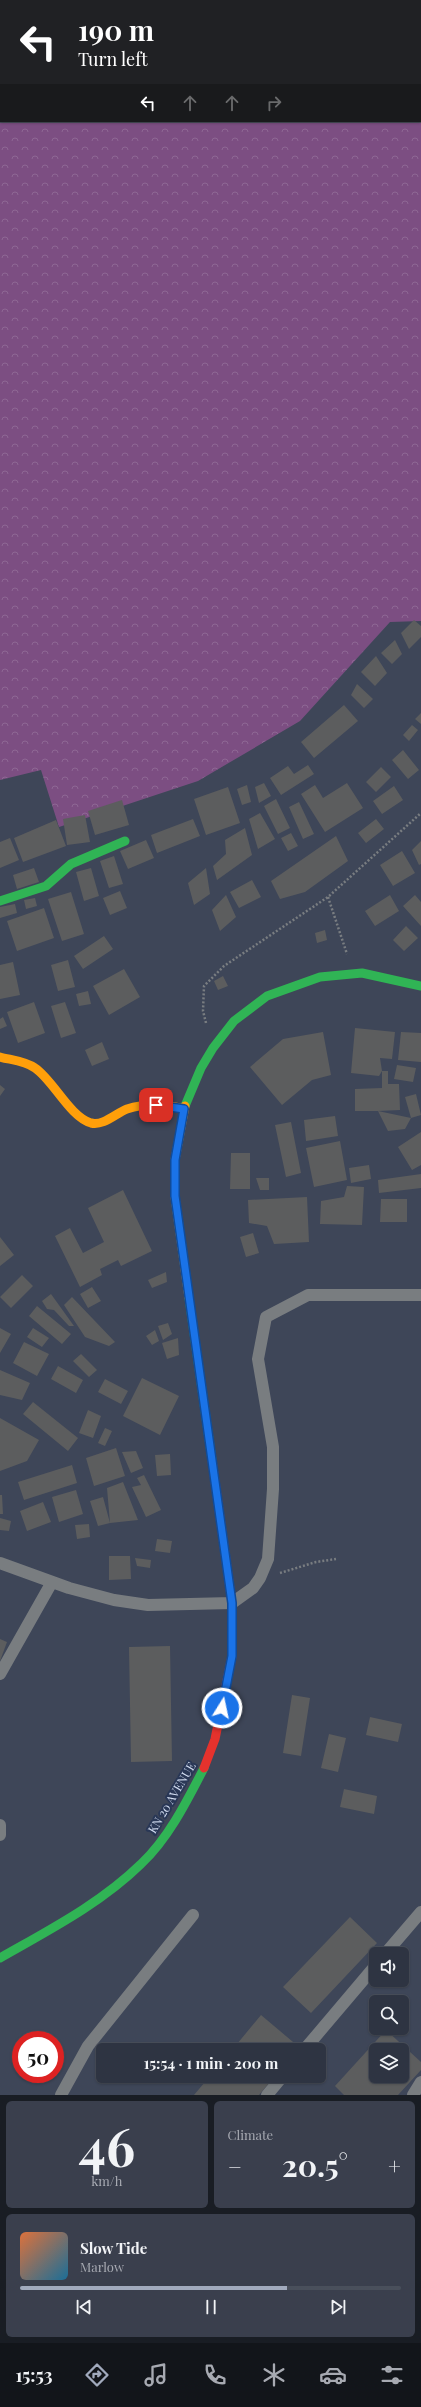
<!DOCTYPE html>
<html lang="en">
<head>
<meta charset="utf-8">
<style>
  :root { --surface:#2e3442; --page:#3a3f4d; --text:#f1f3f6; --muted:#a7aab2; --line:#494f5b; --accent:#a1aabd }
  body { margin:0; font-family:"Playfair Display",serif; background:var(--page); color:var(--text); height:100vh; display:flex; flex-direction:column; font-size:15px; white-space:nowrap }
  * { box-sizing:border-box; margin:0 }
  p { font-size:13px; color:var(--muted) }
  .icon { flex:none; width:22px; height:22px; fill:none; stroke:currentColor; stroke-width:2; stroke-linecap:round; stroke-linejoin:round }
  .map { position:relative; height:2095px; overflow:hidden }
  .panel { display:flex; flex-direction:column; gap:6px; padding:6px; background:#191d24; flex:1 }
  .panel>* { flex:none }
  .guide { position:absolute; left:0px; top:0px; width:421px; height:122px; box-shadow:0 1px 3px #0004,0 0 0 1px var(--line); background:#202124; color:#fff; overflow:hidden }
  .buttons { position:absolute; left:369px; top:1947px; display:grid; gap:8px }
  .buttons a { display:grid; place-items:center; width:40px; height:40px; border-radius:6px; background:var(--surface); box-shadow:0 1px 3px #0004,0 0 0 1px var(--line); font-size:20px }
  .speed { position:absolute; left:12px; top:2031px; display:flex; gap:8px; font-size:20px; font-weight:700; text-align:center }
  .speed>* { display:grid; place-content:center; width:52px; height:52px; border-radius:50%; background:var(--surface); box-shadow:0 1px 3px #0004,0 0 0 1px var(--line); line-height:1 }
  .speed .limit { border:6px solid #d22; background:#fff; color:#111 }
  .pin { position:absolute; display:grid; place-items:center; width:34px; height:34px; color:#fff; margin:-17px; border-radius:8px; box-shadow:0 2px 6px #0006 }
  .me { position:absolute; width:44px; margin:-22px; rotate:10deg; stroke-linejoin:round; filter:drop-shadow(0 0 3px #0008) }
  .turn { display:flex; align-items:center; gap:14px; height:84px; padding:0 12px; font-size:18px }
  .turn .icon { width:52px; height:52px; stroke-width:2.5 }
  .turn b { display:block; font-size:28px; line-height:34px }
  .lanes { display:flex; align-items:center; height:38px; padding:0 12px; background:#0003; justify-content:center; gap:20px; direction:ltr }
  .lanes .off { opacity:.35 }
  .big { font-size:30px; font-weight:700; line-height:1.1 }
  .panel .tile { flex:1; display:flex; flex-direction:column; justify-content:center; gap:6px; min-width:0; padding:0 14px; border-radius:6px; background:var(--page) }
  .panel .dial { align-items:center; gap:0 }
  .dial b { font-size:52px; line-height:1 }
  .song { display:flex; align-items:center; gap:12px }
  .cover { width:48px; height:48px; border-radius:6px; background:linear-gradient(135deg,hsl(20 70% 55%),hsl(200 70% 35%)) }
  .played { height:4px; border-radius:2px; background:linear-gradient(90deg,var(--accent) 70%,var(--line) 70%) }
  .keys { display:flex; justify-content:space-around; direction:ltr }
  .heat { display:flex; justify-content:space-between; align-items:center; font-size:22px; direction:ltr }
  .panel .tiles { flex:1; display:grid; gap:6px; grid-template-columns:1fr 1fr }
  .tile:last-child { grid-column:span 2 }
  .trip { position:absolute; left:96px; top:2043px; width:230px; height:40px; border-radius:6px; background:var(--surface); box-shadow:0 1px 3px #0004,0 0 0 1px var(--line); font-weight:700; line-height:40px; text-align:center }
  .dock { display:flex; height:64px; justify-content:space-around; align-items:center; background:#12151a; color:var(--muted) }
  .dock .icon { width:28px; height:28px }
  .dock .selected { color:var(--accent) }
  .dock b { font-size:18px; color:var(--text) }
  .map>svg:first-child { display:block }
</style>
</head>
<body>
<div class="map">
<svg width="421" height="2095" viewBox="0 0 421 2095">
  <defs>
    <pattern id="forest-crowns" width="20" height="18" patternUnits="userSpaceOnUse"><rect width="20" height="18" fill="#7c4e82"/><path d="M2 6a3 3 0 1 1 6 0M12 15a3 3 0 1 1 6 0" fill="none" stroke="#8e6794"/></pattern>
  </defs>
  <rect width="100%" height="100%" fill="#3e4658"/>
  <path fill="url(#forest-crowns)" fill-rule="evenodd" d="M0,0H421V621L390,622L300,721L198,781L59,827L41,770L0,780ZM1,1H420V121H1Z"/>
  <path fill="#5c5d5e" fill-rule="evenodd" d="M414,620L421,626V637L409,649L401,633Z
    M395,640L402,654L392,664L381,653Z
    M376,656L387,673L375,686L361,672Z
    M357,684L373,699L364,708L351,695Z
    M344,705L358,721L314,758L301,742Z
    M421,713V724L415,719Z
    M412,725L418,730L409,741L403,735Z
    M403,750L419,770L408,779L392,760Z
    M308,765L314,774L281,795L270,778L288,766L294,774Z
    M381,767L391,777L376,792L366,782Z
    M264,783L271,796L259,803L255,787Z
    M347,783L363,808L325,832L301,794L315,785L323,798Z
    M247,785L251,802L242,805L237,789Z
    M394,786L403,800L382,814L373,801Z
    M228,787L240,823L206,835L194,799Z
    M276,799L290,828L278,834L264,806Z
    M122,800L129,825L95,835L88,811Z
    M299,802L314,834L303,839L289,807Z
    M260,813L275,839L258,849L249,819Z
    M85,815L90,842L67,845L63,819Z
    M193,819L200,836L157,853L151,835Z
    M376,819L384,829L366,843L358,833Z
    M56,820L66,846L23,862L14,838Z
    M245,828L252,855L217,880L213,866L226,854L225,840Z
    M291,833L298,846L288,851L281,838Z
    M336,836L348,861L305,892L280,899L271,881Z
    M10,838L19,860L0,868V842Z
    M146,840L154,858L128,869L120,851Z
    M421,841V864L419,865L412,850Z
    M402,851L415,873L393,886L380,865Z
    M114,856L123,884L109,888L100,861Z
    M34,868L39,882L17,889L13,875Z
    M91,868L99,896L84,901L76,872Z
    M206,868L210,894L194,905L188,883Z
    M252,880L261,897L239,908L230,892Z
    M120,891L127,908L110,915L103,898Z
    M71,892L84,934L62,941L48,899Z
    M226,895L236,917L220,931L212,910Z
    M390,895L399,911L375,926L365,911Z
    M415,895L421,902V926L403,906Z
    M35,898L37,906L26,909L24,900Z
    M15,904L17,913L0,918V907Z
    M44,908L54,938L17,951L7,921Z
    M406,926L418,938L404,951L393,940Z
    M325,930L327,940L317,943L315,933Z
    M104,936L113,949L83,969L74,956Z
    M68,960L75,987L58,991L51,965Z
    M13,962L20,995L0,999V965Z
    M124,969L140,997L109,1015L93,986Z
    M223,976L228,986L218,990L214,981Z
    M88,991L91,1004L79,1006L76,994Z
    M34,1002L45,1033L18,1043L7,1012Z
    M65,1002L76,1033L61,1038L51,1006Z
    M3,1017L7,1026L0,1029V1019Z
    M355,1028L395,1032L392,1059L380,1058L382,1071L379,1076L351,1073Z
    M323,1032L331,1075L312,1080L282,1105L250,1067L283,1039Z
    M401,1032L421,1033V1062L398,1060Z
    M102,1042L109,1059L92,1066L85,1050Z
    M397,1065L416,1068L413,1082L394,1079Z
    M382,1071H388V1084H399L400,1110L378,1111L411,1118L405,1129L388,1131L378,1111H355V1089L382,1088Z
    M0,1085L5,1089L0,1096Z
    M416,1094L421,1115L411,1118L405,1097Z
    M335,1116L338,1136L306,1141L304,1120Z
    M291,1122L301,1173L286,1177L275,1125Z
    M421,1132V1165L412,1170L398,1147Z
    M340,1141L347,1180L314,1187L306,1148Z
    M231,1153H250V1189H230Z
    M369,1165L371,1179L351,1183L349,1168Z
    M421,1174V1188L379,1193L378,1180Z
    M256,1178H269V1190H260Z
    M347,1186L364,1187L362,1225L320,1224L321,1201L344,1197Z
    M123,1190L152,1251L121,1266L118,1260L100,1269L102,1275L80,1287L55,1236L70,1228L83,1253L104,1242L88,1208Z
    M307,1197L309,1242L274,1244L267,1226L249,1223L248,1200Z
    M381,1199H407V1222H380Z
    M253,1233L259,1253L246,1257L240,1237Z
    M0,1237L14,1255L0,1266Z
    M166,1272L167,1282L152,1288L148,1280Z
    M22,1275L33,1286L11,1308L0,1297Z
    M92,1287L101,1301L88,1308L80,1294Z
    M51,1294L74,1326H69L54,1310L47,1309L42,1301Z
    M72,1297L115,1342L109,1346L85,1337L64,1305Z
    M37,1306L71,1334L62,1344L29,1316Z
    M168,1323L172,1334L163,1340L158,1326Z
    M0,1328L11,1334L0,1353Z
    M33,1328L49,1338L42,1347L27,1337Z
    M155,1330L159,1341L152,1345L146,1336Z
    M178,1338L179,1355L167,1359L162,1343Z
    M24,1342L49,1354L37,1376L13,1363Z
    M81,1354L97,1370L89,1377L73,1361Z
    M58,1366L83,1380L76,1393L51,1379Z
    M0,1370L30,1383L22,1400L0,1395Z
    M142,1378L179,1396L160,1435L123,1416Z
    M105,1379L128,1391L121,1404L98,1392Z
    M33,1402L78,1438L68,1451L23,1414Z
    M88,1410L101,1416L93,1438L79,1433Z
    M0,1418L39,1440L27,1461L0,1471Z
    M105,1428L112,1431L105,1446L98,1443Z
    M116,1448L125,1476L94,1486L86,1458Z
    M136,1451L143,1468L131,1473L122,1452Z
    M170,1454L171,1475L157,1476L155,1455Z
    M72,1465L77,1483L24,1500L18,1482Z
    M144,1475L161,1510L146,1517L132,1487L141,1485L137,1478Z
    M123,1482L138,1520L110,1523L107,1488Z
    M76,1490L83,1514L59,1522L52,1497Z
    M0,1495H2L3,1514H0Z
    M103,1497L110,1523L98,1526L90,1501Z
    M43,1502L51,1522L27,1531L20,1511Z
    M0,1518L11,1521L9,1531L0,1530Z
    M89,1524L90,1537L77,1539L75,1525Z
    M157,1539L172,1541L170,1553L155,1551Z
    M109,1556H130L131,1579L109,1580Z
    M135,1558L151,1560L150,1568L137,1566Z
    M0,1639L7,1642L0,1661Z
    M170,1646L172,1761L131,1762L129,1647Z
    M292,1695L310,1698L301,1756L283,1753Z
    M370,1717L402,1724L398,1742L366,1735Z
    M329,1734L346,1738L338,1772L321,1768Z
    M344,1789L377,1796L374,1814L340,1807Z
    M350,1917L377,1943L311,2013L283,1987Z
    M261,2015L299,2047L297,2050H232Z
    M386,2030L421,2062V2070L398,2095H344L335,2086ZM376,2050H402V2076H376Z
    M210,2076H275L259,2095H194Z"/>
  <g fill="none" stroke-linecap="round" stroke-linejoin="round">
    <path stroke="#797d81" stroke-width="2.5" stroke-dasharray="2 2" stroke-linecap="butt" d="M328,897L347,954
      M206,1023L203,1011L204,986L224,966L328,897L421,813
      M280,1573L316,1562L336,1559"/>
    <path stroke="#797d80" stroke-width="12" d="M0,1563L69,1588L114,1600L148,1605L232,1603L253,1588L260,1578L268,1559L273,1489V1447L258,1359L266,1317L308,1295H421
      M0,1674L52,1582
      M0,1825V1835
      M385,1954L421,1912
      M304,2050L376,1965
      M61,2095L88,2046L193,1915
      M267,2095L283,2076
      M413,2095L421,2082"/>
    <path stroke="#30b455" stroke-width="9" d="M0,901L46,886L71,864L125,841
      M185,1106L201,1068L213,1048L234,1021L267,996L320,977L362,973L421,986
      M189,1298L212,1460
      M0,1958C49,1930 100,1904 141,1864C168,1839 187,1801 204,1768"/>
    <path stroke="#ff9f0a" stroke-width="9" d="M0,1057C11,1060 25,1061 35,1068C53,1080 70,1117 91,1123C104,1126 116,1113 127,1109C145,1103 166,1104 184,1109
      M185,1106L175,1160V1197L189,1298"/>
    <path stroke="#e5322d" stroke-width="9" d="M204,1768L215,1739L232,1656V1603L212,1460"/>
  </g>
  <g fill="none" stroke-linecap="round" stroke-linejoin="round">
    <g stroke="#114b97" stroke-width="10">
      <path id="route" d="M156,1105L184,1109L175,1160V1196L232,1603V1656L222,1708"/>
    </g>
    <use href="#route" stroke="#1a73e8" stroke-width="7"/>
  </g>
  <g text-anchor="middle" stroke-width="4" stroke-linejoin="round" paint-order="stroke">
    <g font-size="12" fill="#d6e0f4" stroke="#293756">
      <text transform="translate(172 1798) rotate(-59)" y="4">KN 20 AVENUE</text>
    </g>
  </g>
</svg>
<div class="buttons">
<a><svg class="icon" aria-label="sound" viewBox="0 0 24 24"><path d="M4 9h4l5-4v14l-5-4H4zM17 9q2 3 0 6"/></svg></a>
<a><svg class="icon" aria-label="search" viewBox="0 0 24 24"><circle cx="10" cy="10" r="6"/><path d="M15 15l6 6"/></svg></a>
<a><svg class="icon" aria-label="layers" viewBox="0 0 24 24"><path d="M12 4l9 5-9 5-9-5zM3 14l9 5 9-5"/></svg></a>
</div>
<div class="speed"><div class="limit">50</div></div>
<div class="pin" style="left:156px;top:1105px;background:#d93025"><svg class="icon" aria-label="arrive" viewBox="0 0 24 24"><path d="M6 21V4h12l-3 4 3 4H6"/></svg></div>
<svg class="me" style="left:222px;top:1708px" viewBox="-20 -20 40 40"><circle r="17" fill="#1a73e8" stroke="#fff" stroke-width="3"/><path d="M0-11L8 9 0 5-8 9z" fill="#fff"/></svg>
<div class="trip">15:54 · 1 min · 200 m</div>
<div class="guide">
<div class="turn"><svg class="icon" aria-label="left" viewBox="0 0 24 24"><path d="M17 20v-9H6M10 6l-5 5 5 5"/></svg><div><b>190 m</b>Turn left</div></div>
<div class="lanes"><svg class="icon" aria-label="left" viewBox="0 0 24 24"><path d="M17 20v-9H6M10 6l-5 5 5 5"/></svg><svg class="icon off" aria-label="ahead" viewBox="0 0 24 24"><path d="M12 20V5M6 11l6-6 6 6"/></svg><svg class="icon off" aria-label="ahead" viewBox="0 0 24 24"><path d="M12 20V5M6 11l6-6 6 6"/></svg><svg class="icon off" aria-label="right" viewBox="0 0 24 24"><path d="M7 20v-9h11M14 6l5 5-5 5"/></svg></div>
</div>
</div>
<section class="panel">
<div class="tiles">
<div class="tile dial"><b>46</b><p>km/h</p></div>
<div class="tile"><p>Climate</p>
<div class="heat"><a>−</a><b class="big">20.5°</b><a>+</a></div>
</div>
<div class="tile">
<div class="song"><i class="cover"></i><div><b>Slow Tide</b><p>Marlow</p></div></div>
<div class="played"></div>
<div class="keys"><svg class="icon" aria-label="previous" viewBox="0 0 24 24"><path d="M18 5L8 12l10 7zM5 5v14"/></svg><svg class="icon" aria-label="pause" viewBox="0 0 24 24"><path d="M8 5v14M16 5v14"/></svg><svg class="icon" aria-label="next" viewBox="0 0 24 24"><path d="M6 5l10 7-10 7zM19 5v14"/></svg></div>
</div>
</div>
</section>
<nav class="dock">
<b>15:53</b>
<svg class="icon selected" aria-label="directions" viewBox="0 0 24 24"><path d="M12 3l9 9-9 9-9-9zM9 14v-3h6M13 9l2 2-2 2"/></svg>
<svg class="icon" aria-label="music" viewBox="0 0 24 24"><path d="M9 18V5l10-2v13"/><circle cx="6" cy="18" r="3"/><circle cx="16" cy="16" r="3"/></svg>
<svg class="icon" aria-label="phone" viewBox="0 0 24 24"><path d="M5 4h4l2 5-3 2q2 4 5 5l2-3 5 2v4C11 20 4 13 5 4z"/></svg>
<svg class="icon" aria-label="climate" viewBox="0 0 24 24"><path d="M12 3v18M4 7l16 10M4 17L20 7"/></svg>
<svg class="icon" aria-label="car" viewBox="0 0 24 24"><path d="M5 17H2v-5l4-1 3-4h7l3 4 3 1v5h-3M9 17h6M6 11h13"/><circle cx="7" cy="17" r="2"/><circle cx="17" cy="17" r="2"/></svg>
<svg class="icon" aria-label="filters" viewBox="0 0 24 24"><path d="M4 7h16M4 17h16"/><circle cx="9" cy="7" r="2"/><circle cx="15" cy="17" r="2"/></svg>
</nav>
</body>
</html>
